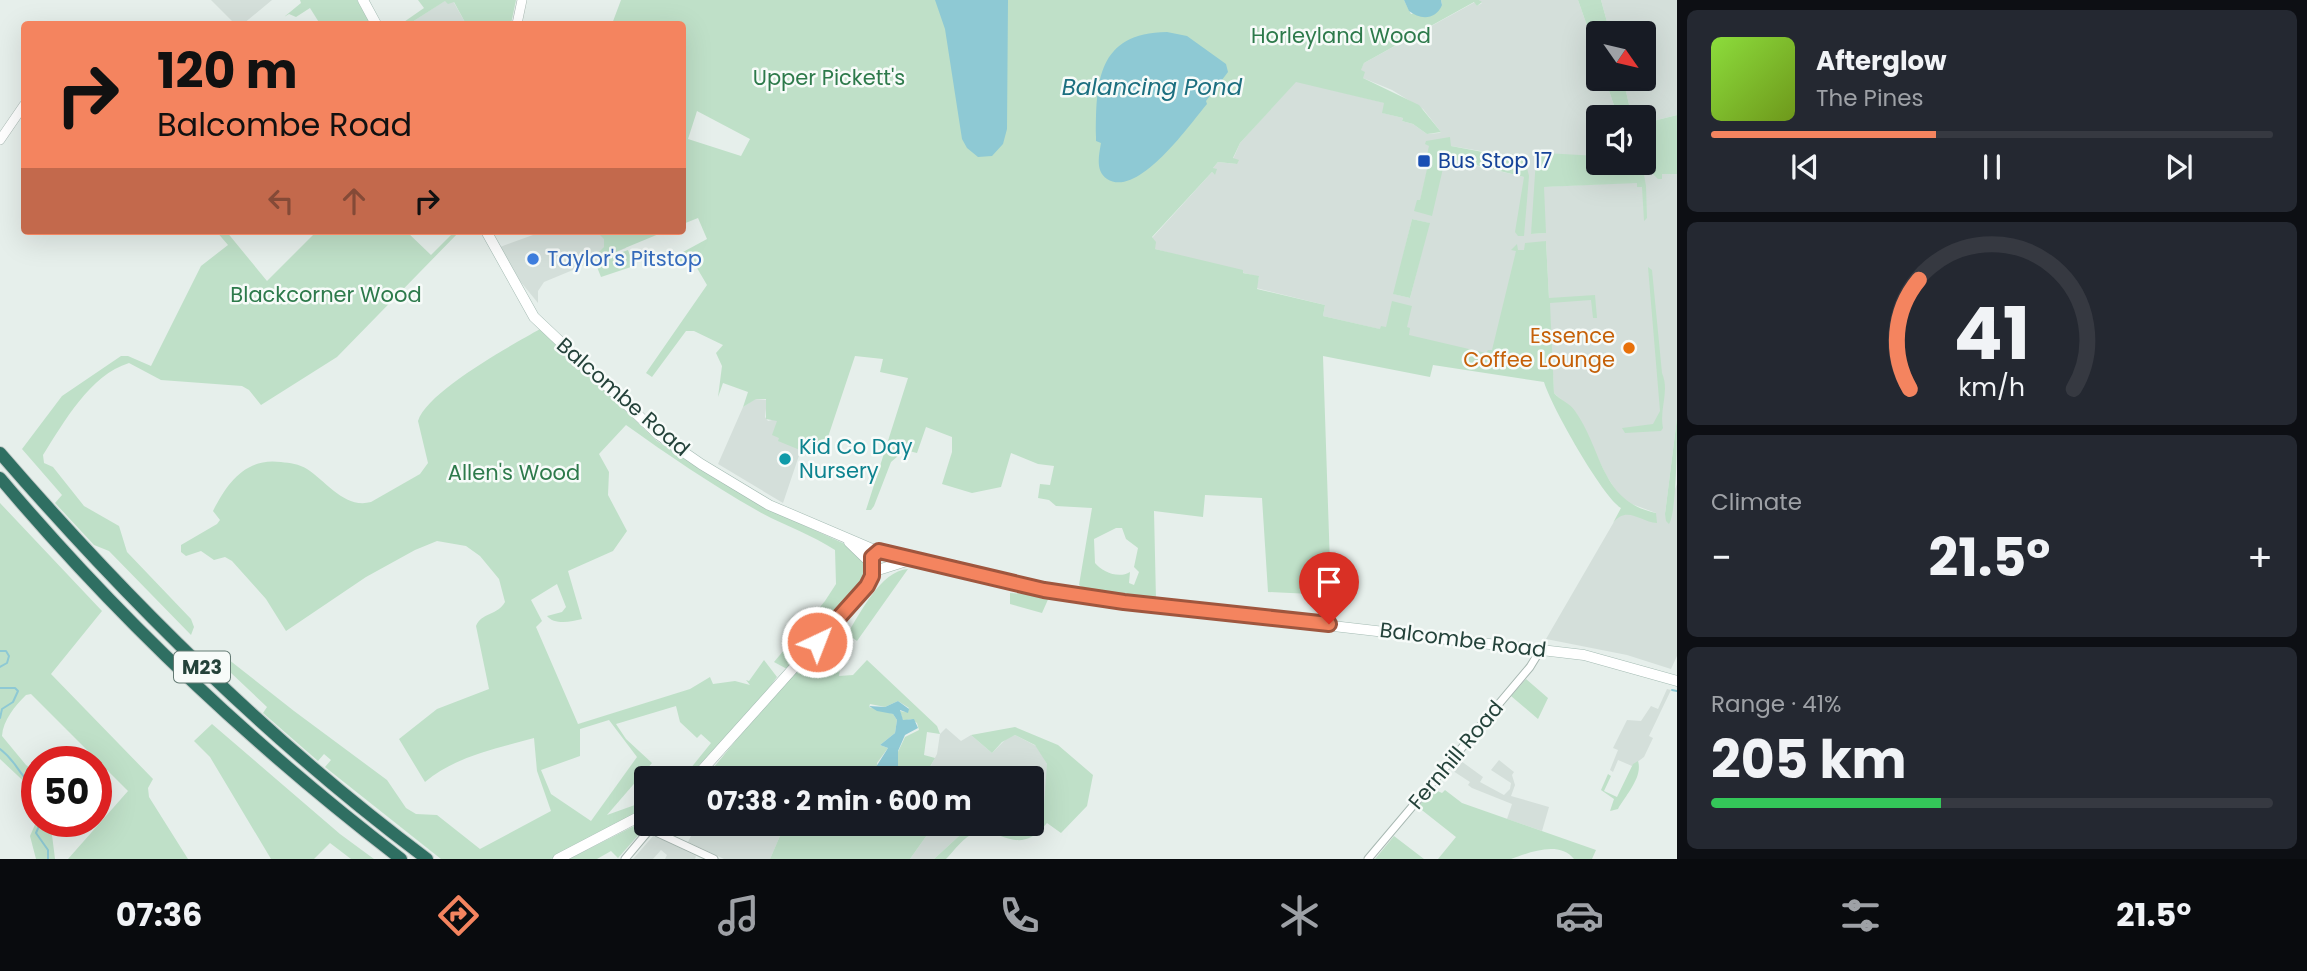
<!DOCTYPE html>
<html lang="en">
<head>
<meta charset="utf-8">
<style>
  :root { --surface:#171b24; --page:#242831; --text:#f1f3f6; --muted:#9ea1a6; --line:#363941; --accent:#f4845f }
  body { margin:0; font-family:Poppins,sans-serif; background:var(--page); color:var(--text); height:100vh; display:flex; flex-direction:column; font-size:26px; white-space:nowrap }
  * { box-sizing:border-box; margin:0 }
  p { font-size:23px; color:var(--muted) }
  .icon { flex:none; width:38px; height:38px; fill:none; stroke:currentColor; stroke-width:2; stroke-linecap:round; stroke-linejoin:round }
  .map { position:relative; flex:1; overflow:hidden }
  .sheet { display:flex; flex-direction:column; gap:10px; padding:10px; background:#0d0f14; width:630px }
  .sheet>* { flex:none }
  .banner { position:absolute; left:21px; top:21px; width:665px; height:214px; border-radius:7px; box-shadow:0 7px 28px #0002; background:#f4845f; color:#111; overflow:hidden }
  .needle { width:46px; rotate:124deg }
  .buttons { position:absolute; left:1586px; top:21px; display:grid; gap:14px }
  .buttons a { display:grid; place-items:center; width:70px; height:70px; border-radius:7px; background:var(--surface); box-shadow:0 7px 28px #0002; font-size:35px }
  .speed { position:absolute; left:21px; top:746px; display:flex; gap:14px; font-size:35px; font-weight:700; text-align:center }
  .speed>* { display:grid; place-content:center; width:91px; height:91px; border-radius:50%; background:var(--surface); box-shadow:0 7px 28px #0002; line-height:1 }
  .speed .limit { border:10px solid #d22; background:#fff; color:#111 }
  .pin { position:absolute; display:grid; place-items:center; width:60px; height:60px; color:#fff; margin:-72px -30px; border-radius:50% 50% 50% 0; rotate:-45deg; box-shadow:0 0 7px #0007 }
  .pin .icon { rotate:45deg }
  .me { position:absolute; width:77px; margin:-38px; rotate:43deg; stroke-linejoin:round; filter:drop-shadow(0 0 5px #0008) }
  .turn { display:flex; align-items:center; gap:24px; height:147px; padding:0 21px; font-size:32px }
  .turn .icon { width:91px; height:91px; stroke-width:2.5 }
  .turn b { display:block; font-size:49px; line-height:60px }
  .lanes { display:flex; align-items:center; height:66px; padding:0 21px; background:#0003; justify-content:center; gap:35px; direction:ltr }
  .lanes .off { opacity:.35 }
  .big { font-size:52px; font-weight:700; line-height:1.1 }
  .sheet .widget { flex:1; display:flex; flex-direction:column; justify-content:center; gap:10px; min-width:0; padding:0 24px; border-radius:10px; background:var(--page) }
  .sheet .dial { align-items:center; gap:0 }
  .dial svg { height:182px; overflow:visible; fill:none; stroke:var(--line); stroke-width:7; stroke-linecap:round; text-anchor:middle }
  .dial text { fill:var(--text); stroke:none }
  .song { display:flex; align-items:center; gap:21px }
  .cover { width:84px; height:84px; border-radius:10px; background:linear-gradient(135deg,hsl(90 70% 55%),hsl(80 70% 35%)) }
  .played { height:7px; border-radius:4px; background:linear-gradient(90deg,var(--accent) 40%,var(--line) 40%) }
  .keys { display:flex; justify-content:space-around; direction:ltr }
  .heat { display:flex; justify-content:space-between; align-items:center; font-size:38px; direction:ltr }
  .charge { height:10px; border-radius:5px; background:linear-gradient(90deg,#34c759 41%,var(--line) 0) }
  .trip { position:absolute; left:634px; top:766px; width:410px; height:70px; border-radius:7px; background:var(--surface); box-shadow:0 7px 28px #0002; font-weight:700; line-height:70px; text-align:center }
  .tab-bar { display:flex; height:112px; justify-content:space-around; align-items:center; background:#090b0e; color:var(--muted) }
  .tab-bar .icon { width:49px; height:49px }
  .tab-bar .current { color:var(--accent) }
  .tab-bar b { font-size:32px; color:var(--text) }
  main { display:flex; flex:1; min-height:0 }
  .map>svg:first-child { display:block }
</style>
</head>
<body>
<main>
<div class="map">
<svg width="1677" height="859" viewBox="0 0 1677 859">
  <rect width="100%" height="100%" fill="#e6efeb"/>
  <path fill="#d4dfda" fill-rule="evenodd" d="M211,0H272L243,24H235Z
    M446,0L453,1L466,24H409Z
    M1479,0H1578L1598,57V79H1605L1618,117H1598V157L1548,154L1531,234L1545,233L1543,187L1642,182L1643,117H1632L1623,79H1643V33H1610L1601,0H1677V115L1649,122L1645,126L1677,133V418L1665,514L1677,484V656L1671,669L1627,655L1546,639L1622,508L1648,520L1656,513L1629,503L1619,495L1606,475L1576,413L1554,393L1546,241L1524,250L1491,355L1323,316L1325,305L1256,288L1259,277L1155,249L1152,238L1212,172L1215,175L1213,168L1218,162L1237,164L1233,159L1240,143L1296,81L1385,103L1383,113L1403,118L1402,121L1413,124L1427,134L1439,133L1441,132L1423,109L1392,90L1363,78L1360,71L1364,63L1475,2L1477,6L1482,3ZM1451,146L1522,158L1524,177L1444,158L1414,211L1420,201L1432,150ZM1412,219L1429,223L1410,298L1394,294Z
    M544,231H618L626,248L544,282L538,291V303L520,281L500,247Z
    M755,399L767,400L765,417L768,421L788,416L810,423L783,503L718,464L743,407Z
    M1667,689L1671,690L1649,736L1653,738L1644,757L1632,766L1618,760L1613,772L1610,770L1618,750L1613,748L1627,720L1641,721L1651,706L1658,709Z
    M946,728L961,741L971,735L992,753L1006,739L1015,735L1038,747L1048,766L1044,818L1041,822L1029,831L1011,835L1004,834L991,824H1031V779H937L927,773L937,754L940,734Z
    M1499,760L1514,772L1512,775L1515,785L1511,796L1549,807L1542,831L1507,819L1512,804L1472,788L1468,785L1470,782L1450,769L1461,761L1483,777L1480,782L1504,795L1510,789L1511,783L1491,770Z
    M697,824H785L770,859H724L688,842Z
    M917,824H972L934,859H910L927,835L915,828Z
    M654,835L696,856L695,859H665L667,855L661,850L653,859H633Z"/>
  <path fill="#bfe0c8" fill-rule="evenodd" d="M300,0H357L371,24H320L310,8L296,17L289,14L284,17L301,3Z
    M418,0H516L511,24H466L454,2L448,4L445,1L409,24H401L424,8Z
    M621,0H1404L1411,14L1442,5L1441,0H1479L1482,2L1477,6L1474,2L1364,63L1361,70L1365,72L1363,78L1419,105L1441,132L1427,134L1413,124L1402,121L1403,118L1382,113L1384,103L1296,82L1240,143L1233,158L1239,160L1237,164L1218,162L1213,168L1217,169L1215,175L1212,172L1152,237L1156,242L1155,249L1243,270V273L1259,276L1257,289L1325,305L1323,316L1380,329L1381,326L1386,327L1392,301L1412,306L1407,327L1410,328L1409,335L1486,353L1488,350H1492L1516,251L1511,250L1517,244L1518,250H1524L1525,243L1546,241L1549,298L1595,295L1597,318H1593L1591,300L1550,303L1554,393C1560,400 1570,403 1575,411C1603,450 1600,501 1656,513L1657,523C1640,522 1627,505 1613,523L1621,508C1602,496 1551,406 1544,382L1433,365L1430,377L1323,356L1331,595L1268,592L1262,498L1205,495L1203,517L1154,511L1156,600L1082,587L1079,585L1092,508L1056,506L1049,500L1038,498L1040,484L1050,485L1054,466L1038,464L1011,453L1001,487L972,493L942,484L952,452V437L926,427L917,453L905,450L891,462L874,506L871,510H866L908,378L880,372L883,359L855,356L828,437L814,444L803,443L800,450L778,441L779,438L772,435L777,421L766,419V399H756L743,407L748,392L723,383L718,397L722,366L716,353L723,345L694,331H686L652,377L646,373L707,285L697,268L672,258L707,239L698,218L683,224L682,24H612ZM697,111L750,139L741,156L688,139ZM1116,528H1122L1126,539L1138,548L1134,567L1139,572L1134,585L1129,583L1130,572C1119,579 1102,572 1095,563L1094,539Z
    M1578,0H1601L1610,33H1598V57Z
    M1605,79H1623L1632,117H1618Z
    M1677,115V174H1662V179H1658L1653,174L1644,126L1649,122Z
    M1450,137L1451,146L1525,160L1529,176L1524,236H1518L1515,232L1524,177L1451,159L1449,165L1444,164L1432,216L1414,211L1417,200H1420L1429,160L1426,159L1429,146L1425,144L1426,141Z
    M1545,153L1598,156V163H1642L1646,186L1647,218L1644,221L1642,187H1637V183L1544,187L1546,233L1531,234L1536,159L1538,155Z
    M1412,219L1430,223L1410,298L1393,294Z
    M216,231H226L267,281L317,231H406L431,255L455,231H460L337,357L261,405L249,390L242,386L161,380L129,363C90,375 64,422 43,455L44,463L53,467L84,506L119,526L127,552L191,619L194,627L191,635L109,551L94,545L55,503L62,495L22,449L62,396L121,356H128L151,366L201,266L228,245Z
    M589,231H666L601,258L598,253L604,247V239L599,234H590Z
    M628,250L634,266L601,277L595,262Z
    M1648,267L1652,270L1662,373C1670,392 1659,408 1663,428L1661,431L1625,433L1622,428L1653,424L1660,411Z
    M540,329L657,441L761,506L845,544L863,561L866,578L787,669L774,662L825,601L836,584L835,550C811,534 783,525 758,511C712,485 668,455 626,425L599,454L609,472L608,495L627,531L613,551L568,571L582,619C571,622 554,625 547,616L562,612L566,607L557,584L531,600L542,621L536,627L578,724L690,689L710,677L713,684L735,681L750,685L746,680L749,681L764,660L777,677L760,700L686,779H682L711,743L701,734L697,738L680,722L676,706L616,724L626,739L652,763L607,815L646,801V809L551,859H441L325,767L331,760L324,754L318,761L263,713L267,707L212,655L219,652L294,711L387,780L406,808L416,814L437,815L480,849L551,811L537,771L534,738C495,749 456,756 425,782L399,739L437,709L489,689L476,626C481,613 498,615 505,602L499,579L480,556L466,546L437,541L415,550L366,577L286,631L266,599L232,561L225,557L214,560L201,551L186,556L181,552V545L217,524L220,520L213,511C227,483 246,457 281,462C290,463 299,464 307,469C327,482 345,509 371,502L420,474L428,463L418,421C427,391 512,345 540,329ZM609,720L637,757L591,821L551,794L541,770L580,756V729Z
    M1677,418C1677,437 1677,512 1669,524L1666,521L1665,514Z
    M0,503L102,611L51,674L153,779L148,788L149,797L188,859H68L128,791L31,694L26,695C15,706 3,720 2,736L26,765L37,773V807L34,791L0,759Z
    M908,569L857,641L847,634C861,613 880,571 908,569Z
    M1010,593L1050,595L1042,613L1010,604Z
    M837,641L847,648L841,662L839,676L853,675L867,660L937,726L940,734L927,732L924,755L935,758L927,772L937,779H893L899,771L896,756L905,737L919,730L917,723L911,719L903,721L900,711L906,712L909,708L898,701L885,707L870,704L869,707L893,714L897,720L895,733L880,745L888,748L877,763L879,775L884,779H843L844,769L834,779L817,775L820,767L817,766L814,775L797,770L794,779H725L713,773L714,767C742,734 799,656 837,641Z
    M1526,679L1548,698L1538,719L1511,696Z
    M212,724L340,834L374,859H351L330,843L314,859H271L210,757L194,741Z
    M1015,727L1058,745L1093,775L1087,806L1061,833L1047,823C1018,859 1001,826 975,833C964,836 954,851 946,859H934L972,824H991L1002,833L1015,835L1029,831L1043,820L1047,764L1035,745L1015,735L1002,742L992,753L971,735Z
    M1638,761C1643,777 1626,795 1618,809L1610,811L1614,799L1601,790L1608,774L1611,776L1604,791L1617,797L1633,764Z
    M1433,789L1442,793L1445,790L1462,803L1596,850L1592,859H1574C1559,840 1528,853 1511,859C1499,859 1454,859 1438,859L1456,837L1418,807Z
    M37,820L55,821L52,835L55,859H36L30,836Z
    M785,824H827L844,833L847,824H917L915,828L927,835L910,859H770Z
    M636,825L642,827V831L618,858L611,851L597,859H569Z
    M1394,836L1424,859H1375Z"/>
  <path fill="#8ec9d4" d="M935,0H1008L1007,129L1003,144L992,156L978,157L967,148L962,139L945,29Z
    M1404,0H1441L1442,5C1436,20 1420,20 1409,11Z
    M1167,32L1187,36L1226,64L1228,72L1206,101L1207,104C1190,124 1138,199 1107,179C1095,171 1099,155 1101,143L1096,141C1096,85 1095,33 1167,32Z
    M898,701L909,709L908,713L900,710L903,720L914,719L918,728L905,735L898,751V773L893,779C884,779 877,777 876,767L888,748L880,745L895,733L897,720L893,714L877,711L869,706L885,707Z"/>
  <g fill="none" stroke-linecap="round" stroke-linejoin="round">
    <path stroke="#8ec9d4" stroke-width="2" d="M0,651H6L9,656L7,663L0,667
      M0,688H15L18,691L13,702L2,709L0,718
      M1672,690L1677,691
      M0,749C16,761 16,770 30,783L37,781
      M48,859V850L36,833L39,826L48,821"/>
    <g stroke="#a8b8b2" stroke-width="9">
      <path id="minor" d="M648,824L658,833L714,859
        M625,859L651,828
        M1368,859L1530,667L1541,649"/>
    </g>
    <g stroke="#a8b8b2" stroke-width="10">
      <path id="tertiary" d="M517,24L522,0
        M0,140L24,105"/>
    </g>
    <g stroke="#a4bbb3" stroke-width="11">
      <path id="secondary" d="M363,0L376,24
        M486,231L534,317L659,435L701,464L769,505L870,548L1044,590L1124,602L1584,655L1677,681
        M849,542L878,570L913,559
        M694,779L867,586L872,574V557L881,551
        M558,859L646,813"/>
    </g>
    <g stroke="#c2cac8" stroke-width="14">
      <path id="motorway" d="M0,453C128,601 269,741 427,859
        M0,478C118,618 255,747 401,859"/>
    </g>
    <use href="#minor" stroke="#fff" stroke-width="7"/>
    <use href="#tertiary" stroke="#fff" stroke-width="9"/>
    <use href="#secondary" stroke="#fff" stroke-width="10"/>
    <use href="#motorway" stroke="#2f6f62" stroke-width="12"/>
  </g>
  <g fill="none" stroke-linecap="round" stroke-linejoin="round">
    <g stroke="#9f563e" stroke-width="18">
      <path id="route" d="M817,642L867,586L872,576V557L879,551L1044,590L1124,602L1329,624"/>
    </g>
    <use href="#route" stroke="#f4845f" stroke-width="12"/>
  </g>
  <rect fill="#1a4fb4" stroke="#f7fbf9" stroke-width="2.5" x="1417" y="154" width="14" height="14" rx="3.5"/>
  <circle fill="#3f7fe0" stroke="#f7fbf9" stroke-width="2.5" cx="533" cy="259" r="7"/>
  <circle fill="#e8710a" stroke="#f7fbf9" stroke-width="2.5" cx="1629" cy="348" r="7"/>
  <circle fill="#0f9aa8" stroke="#f7fbf9" stroke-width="2.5" cx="785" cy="459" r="7"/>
  <g text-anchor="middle" stroke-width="5" stroke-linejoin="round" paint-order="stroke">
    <rect fill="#f7fbf9" stroke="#637a73" stroke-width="2" x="174" y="651.5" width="56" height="31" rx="5"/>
    <g font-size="19" font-weight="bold" fill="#24423a">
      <text x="202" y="674">M23</text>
    </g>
    <g font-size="21" fill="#2d7a4b" stroke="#f7fbf9">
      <text x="1341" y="43">Horleyland Wood</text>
      <text x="829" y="85">Upper Pickett's</text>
      <text x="326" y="302">Blackcorner Wood</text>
      <text x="514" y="480">Allen's Wood</text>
    </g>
    <g font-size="21" fill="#164399" stroke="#f7fbf9" text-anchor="start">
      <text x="1438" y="168">Bus Stop 17</text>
    </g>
    <g font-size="21" fill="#366cbe" stroke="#f7fbf9" text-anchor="start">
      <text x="547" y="266">Taylor's Pitstop</text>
    </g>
    <g font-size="21" fill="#c56008" stroke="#f7fbf9" text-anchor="end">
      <text x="1615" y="343">Essence<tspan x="1615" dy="24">Coffee Lounge</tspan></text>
    </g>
    <g font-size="21" fill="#24423a" stroke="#f7fbf9">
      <text transform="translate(623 397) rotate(41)" y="7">Balcombe Road</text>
      <text transform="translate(1463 640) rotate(7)" y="7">Balcombe Road</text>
      <text transform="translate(1456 755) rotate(-50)" y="7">Fernhill Road</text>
    </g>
    <g font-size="21" fill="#0d838f" stroke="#f7fbf9" text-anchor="start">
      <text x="799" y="454">Kid Co Day<tspan x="799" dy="24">Nursery</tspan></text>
    </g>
    <g font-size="23" font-style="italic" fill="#1c6f80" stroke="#f7fbf9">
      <text x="1152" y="95">Balancing Pond</text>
    </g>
  </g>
</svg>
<div class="buttons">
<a><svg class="needle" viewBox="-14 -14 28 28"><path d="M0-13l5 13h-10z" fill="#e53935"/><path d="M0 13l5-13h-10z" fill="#9ea1a6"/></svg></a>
<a><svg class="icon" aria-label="sound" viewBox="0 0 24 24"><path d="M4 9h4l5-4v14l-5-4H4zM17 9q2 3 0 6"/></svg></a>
</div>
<div class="speed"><div class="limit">50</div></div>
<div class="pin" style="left:1329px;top:624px;background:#d93025"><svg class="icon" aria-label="arrive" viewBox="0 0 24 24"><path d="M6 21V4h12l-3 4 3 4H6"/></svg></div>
<svg class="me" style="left:817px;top:642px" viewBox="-20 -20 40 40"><circle r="17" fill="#f4845f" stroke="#fff" stroke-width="3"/><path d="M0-11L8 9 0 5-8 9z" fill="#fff"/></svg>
<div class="trip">07:38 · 2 min · 600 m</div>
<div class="banner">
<div class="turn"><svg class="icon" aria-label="right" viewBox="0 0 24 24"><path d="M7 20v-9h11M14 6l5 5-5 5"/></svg><div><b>120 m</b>Balcombe Road</div></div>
<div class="lanes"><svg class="icon off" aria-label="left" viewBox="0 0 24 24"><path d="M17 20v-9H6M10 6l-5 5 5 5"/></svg><svg class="icon off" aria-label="ahead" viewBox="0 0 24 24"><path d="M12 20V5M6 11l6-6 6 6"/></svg><svg class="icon" aria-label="right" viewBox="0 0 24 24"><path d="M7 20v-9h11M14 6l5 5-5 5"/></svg></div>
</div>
</div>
<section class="sheet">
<div class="widget">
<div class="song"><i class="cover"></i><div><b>Afterglow</b><p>The Pines</p></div></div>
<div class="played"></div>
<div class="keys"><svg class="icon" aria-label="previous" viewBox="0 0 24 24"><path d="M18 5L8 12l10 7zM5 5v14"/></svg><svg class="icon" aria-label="pause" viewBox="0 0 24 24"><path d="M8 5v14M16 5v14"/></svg><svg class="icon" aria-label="next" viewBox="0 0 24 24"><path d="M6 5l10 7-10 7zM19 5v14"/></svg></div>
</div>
<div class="widget dial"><svg viewBox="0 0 100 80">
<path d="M14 69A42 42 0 1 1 86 69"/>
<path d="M14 69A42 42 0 0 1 18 21" stroke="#f4845f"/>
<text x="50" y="56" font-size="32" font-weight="700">41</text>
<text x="50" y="72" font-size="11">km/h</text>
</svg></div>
<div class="widget"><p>Climate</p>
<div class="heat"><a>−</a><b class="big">21.5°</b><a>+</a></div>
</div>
<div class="widget"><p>Range · 41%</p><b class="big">205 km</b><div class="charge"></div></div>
</section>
</main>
<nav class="tab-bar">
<b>07:36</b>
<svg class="icon current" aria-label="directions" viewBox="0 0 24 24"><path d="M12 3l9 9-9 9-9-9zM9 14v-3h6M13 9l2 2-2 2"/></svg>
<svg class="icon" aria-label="music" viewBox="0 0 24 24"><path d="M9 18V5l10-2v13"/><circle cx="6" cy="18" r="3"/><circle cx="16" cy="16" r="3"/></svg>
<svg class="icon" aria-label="phone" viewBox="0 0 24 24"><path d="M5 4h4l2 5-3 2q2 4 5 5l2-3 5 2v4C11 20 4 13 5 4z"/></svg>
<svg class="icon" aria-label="climate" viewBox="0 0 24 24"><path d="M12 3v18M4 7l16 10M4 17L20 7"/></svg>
<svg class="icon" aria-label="car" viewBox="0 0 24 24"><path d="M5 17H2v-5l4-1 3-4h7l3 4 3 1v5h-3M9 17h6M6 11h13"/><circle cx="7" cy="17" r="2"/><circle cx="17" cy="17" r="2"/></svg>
<svg class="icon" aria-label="filters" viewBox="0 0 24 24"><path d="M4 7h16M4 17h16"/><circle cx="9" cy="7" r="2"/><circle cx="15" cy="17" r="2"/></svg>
<b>21.5°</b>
</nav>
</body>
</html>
